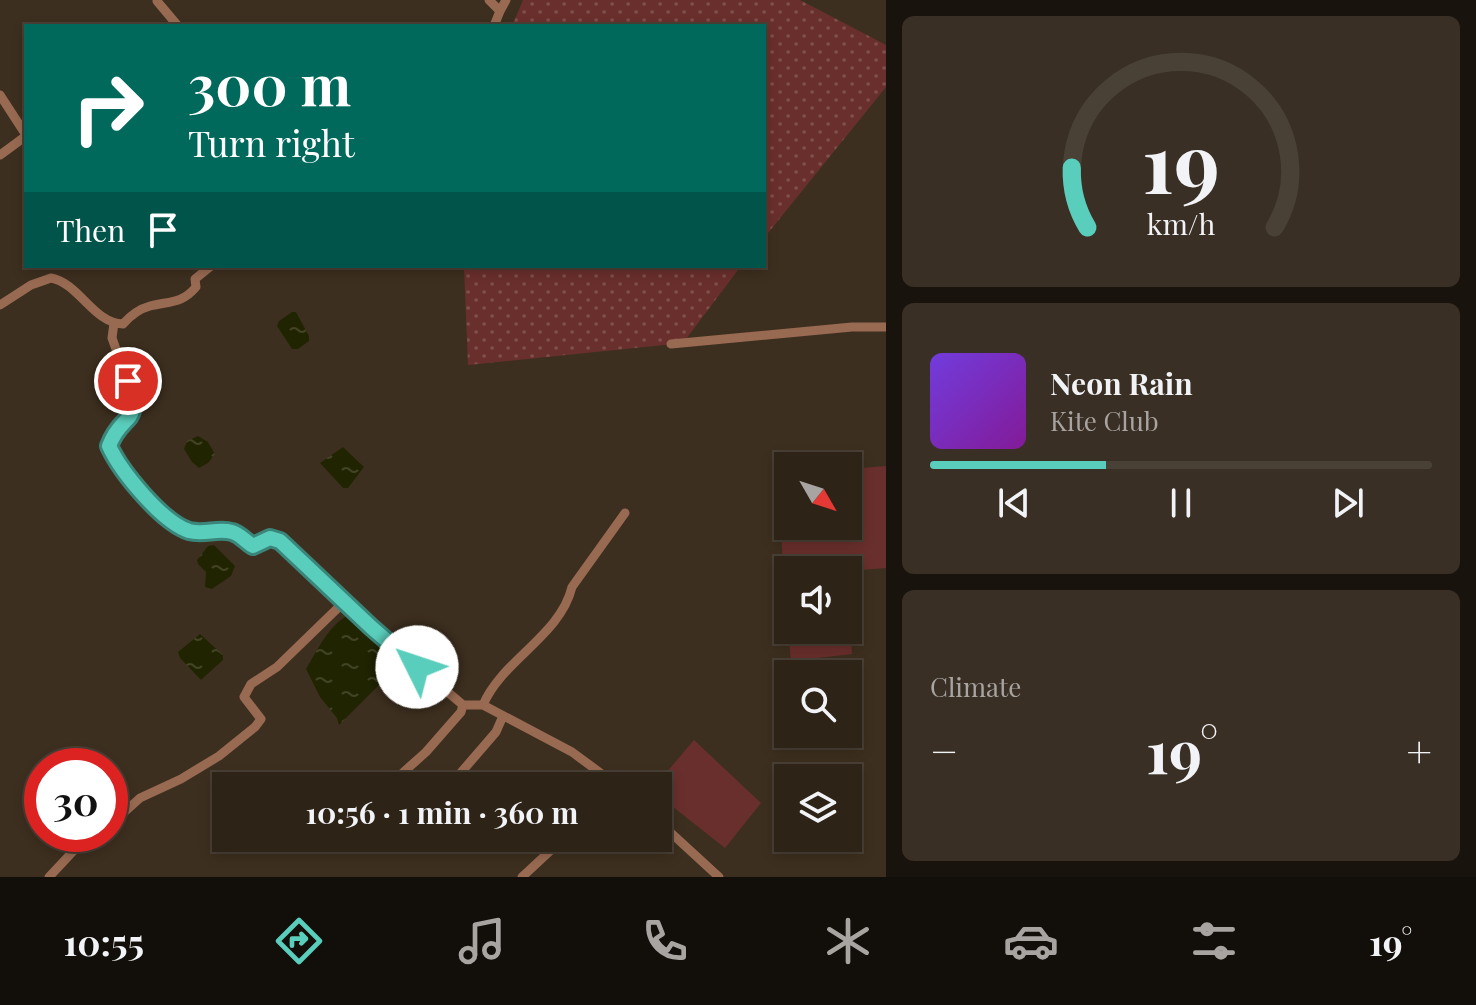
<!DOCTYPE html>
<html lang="en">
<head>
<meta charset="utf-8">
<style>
  :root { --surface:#2e2317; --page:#3a2f24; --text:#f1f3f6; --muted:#a7a4a1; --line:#494036; --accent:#5acebc }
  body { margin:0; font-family:"Playfair Display",serif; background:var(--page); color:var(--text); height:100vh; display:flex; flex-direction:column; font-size:30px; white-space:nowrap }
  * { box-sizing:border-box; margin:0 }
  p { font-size:26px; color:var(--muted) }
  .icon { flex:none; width:44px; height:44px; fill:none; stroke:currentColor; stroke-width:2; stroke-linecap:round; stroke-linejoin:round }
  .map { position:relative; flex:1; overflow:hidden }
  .details { display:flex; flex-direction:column; gap:16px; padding:16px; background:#19130d; width:590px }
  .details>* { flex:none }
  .guide { position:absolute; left:24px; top:24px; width:742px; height:244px; border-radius:0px; box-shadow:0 4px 12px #0003,0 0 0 2px var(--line); background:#00695c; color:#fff; overflow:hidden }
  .needle { width:52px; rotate:129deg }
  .tools { position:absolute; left:774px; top:452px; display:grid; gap:16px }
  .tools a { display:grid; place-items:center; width:88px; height:88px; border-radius:0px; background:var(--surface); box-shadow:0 4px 12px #0003,0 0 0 2px var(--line); font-size:40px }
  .speed { position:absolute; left:24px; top:748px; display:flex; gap:16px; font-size:40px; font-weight:700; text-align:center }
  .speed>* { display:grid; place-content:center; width:104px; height:104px; border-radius:50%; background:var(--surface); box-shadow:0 4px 12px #0003,0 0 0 2px var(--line); line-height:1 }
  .speed .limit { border:12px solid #d22; background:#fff; color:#111 }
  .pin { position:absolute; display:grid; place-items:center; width:68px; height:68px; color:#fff; margin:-34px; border:4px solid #fff; border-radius:50%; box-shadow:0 2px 8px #0007 }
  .me { position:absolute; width:88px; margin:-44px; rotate:311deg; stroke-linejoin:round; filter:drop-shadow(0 0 6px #0008) }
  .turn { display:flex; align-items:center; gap:28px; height:168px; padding:0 32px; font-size:36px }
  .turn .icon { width:104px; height:104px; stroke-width:2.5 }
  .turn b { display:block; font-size:56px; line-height:68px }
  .then { display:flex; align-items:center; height:76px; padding:0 32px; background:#0003; gap:16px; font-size:30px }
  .big { font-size:60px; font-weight:700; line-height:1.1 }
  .details .card { flex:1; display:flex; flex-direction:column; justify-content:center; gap:12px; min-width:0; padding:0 28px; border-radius:12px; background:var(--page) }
  .details .dial { align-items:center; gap:0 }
  .dial svg { height:208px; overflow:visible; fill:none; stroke:var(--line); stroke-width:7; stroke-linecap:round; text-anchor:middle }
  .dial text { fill:var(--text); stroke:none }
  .song { display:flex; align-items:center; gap:24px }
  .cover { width:96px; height:96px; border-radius:12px; background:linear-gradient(135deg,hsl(260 70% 55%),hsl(290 70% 35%)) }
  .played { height:8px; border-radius:4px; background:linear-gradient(90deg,var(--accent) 35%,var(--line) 35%) }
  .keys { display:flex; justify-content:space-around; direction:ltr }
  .heat { display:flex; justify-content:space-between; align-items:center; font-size:44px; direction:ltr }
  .trip { position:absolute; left:212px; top:772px; width:460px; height:80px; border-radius:0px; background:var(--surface); box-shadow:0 4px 12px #0003,0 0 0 2px var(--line); font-weight:700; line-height:80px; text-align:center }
  .tab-bar { display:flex; height:128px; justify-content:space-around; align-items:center; background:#120e09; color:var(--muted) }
  .tab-bar .icon { width:56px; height:56px }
  .tab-bar .selected { color:var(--accent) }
  .tab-bar b { font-size:36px; color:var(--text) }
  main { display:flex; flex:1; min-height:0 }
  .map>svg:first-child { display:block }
</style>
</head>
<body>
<main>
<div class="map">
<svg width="886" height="877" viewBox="0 0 886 877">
  <defs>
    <pattern id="grass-dots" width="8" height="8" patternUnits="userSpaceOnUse" patternTransform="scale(2)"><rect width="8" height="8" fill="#692f2c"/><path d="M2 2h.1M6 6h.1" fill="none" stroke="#7f4d4a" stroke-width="1.8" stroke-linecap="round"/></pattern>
    <pattern id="water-ripples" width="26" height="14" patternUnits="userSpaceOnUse" patternTransform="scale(2)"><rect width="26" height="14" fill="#212400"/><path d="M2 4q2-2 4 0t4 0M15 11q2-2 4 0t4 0" fill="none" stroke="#424425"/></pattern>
  </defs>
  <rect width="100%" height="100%" fill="#3d2f1f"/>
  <path fill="url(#grass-dots)" d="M523,0H800L886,45V87L764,238V26H512Z
    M464,266H741L683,343L468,365Z"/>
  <path fill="#692f2c" d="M886,466V568L848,571L788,570V576H784L777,475L788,474V526H848V469Z
    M788,630H846L847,635H851L852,654L791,661Z
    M694,740L761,803L725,848L658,795V786H655Z"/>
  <path fill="url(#water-ripples)" d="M292,312H296L309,336V341L298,349H292L277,326L279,321Z
    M198,436L208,442L215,454L208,463L199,468L192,462L184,449L187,441Z
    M343,447L364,467L348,488H343L320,463Z
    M214,545L235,566L231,576L212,589L205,587L206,572L198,564L197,560L208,546Z
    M349,615L400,659L395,669L339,725L337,718L320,697L306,669C317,651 329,624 349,615Z
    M200,634L223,655V660L201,680L180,658L178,652Z"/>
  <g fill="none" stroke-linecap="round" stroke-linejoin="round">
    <path stroke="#996a52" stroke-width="9" d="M489,0L500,11L506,0
      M157,1L178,26
      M494,26L500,11
      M0,95L26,135
      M0,155L26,136
      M0,305L31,285L51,278C79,283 93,323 123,324C130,316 139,309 150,306C169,301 182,304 196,287L195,279L211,266
      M114,323L112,338L136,405C130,420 115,430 109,446C121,471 162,522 189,531C204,535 218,528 232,532C240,534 245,542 253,546L270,538L280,541L371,627L463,705H483
      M671,344L852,327H886
      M388,786L426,752L461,712L463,705
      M470,786L458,776L496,732L503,716
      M618,786L572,752L483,705C502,660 560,636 572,587L625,513
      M658,821L719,877
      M110,825L140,798L181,779L219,756L255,727L261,719L244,697L251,684L277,667L344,602
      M49,877L79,845L96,834
      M522,877L564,838"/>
  </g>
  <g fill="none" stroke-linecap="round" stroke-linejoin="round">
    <g stroke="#3a867a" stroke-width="20">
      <path id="route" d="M128,381C142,427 122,411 109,446C121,472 162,522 189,531C204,535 218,528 232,532C240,534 246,542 253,546L270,538L280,541L371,627L417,667"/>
    </g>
    <use href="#route" stroke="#5acebc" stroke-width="14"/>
  </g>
</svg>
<div class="tools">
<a><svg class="needle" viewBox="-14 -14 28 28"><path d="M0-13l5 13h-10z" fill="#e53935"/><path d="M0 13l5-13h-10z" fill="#a7a4a1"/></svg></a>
<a><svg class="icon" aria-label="sound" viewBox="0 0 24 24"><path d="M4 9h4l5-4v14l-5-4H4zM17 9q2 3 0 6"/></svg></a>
<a><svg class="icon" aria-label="search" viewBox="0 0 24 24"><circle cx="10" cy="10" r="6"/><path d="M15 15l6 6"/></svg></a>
<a><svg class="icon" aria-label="layers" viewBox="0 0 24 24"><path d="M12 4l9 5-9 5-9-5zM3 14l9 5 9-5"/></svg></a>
</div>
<div class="speed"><div class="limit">30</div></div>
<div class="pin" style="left:128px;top:381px;background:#d93025"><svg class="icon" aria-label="arrive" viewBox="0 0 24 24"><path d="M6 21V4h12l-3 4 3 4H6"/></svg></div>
<svg class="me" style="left:417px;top:667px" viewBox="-20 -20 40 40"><circle r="19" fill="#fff"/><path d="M0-13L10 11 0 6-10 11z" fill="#5acebc"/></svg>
<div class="trip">10:56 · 1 min · 360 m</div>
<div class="guide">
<div class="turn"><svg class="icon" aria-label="right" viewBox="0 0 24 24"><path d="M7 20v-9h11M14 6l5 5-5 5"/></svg><div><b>300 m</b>Turn right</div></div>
<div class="then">Then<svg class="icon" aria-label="arrive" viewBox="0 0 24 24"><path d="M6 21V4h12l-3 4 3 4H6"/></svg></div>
</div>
</div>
<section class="details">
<div class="card dial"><svg viewBox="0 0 100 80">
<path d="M14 69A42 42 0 1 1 86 69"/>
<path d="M14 69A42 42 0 0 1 8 46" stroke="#5acebc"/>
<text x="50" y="56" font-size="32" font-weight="700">19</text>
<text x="50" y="72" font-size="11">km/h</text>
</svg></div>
<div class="card">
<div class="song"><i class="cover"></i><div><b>Neon Rain</b><p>Kite Club</p></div></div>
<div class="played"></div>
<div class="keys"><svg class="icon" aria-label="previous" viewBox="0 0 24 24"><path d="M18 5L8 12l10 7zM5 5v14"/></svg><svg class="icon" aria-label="pause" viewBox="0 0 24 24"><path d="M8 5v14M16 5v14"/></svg><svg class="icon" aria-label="next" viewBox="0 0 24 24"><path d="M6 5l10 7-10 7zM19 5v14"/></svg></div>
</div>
<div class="card"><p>Climate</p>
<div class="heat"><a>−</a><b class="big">19°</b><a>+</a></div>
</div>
</section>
</main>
<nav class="tab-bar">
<b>10:55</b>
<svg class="icon selected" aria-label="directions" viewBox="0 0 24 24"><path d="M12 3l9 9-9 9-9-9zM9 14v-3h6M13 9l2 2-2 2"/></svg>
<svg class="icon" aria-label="music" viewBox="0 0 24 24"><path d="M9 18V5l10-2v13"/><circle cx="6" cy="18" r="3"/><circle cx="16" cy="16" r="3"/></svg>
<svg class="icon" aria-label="phone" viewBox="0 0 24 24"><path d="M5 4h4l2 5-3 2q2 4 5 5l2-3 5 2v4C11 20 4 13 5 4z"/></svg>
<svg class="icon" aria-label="climate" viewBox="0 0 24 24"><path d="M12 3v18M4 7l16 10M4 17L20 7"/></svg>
<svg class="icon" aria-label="car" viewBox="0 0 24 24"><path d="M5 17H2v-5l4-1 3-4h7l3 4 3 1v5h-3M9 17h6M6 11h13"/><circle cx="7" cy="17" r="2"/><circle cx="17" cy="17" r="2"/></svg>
<svg class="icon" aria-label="filters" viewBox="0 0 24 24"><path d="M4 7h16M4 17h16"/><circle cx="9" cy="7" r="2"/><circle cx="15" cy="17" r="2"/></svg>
<b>19°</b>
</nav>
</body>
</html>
